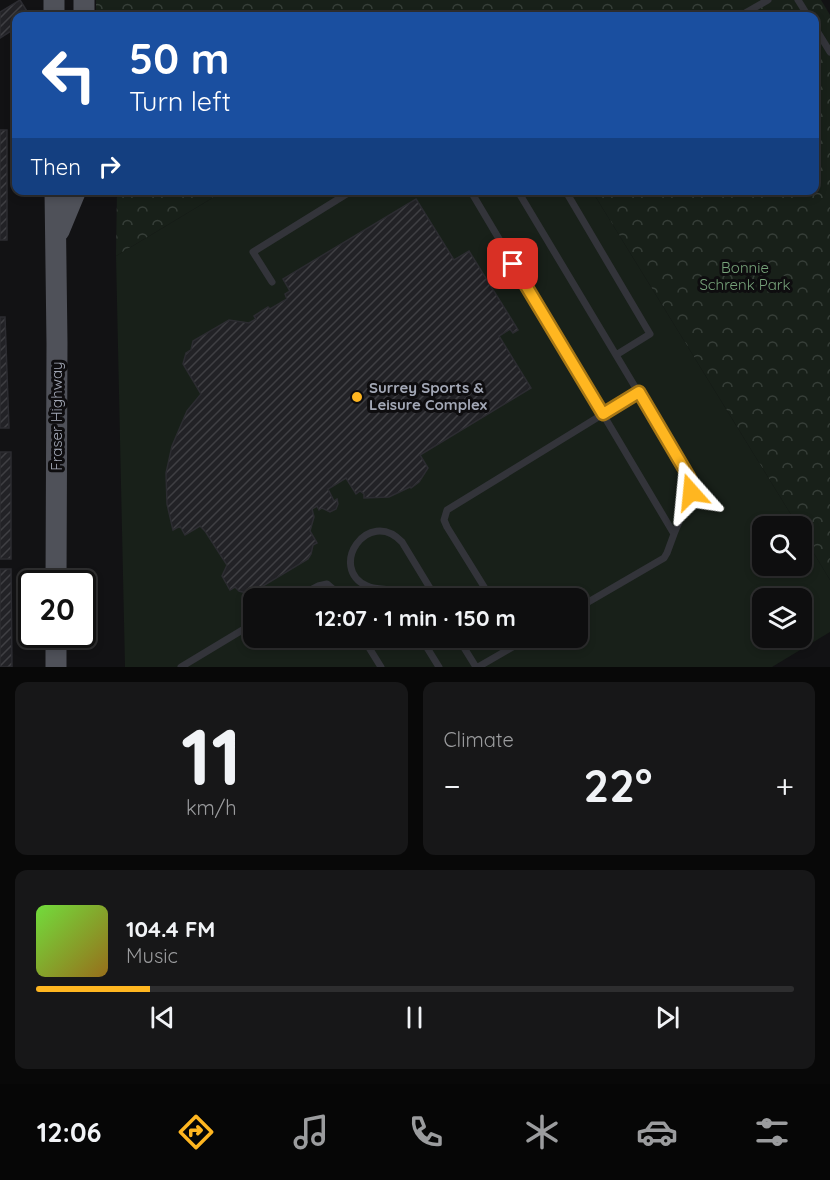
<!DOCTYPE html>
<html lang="en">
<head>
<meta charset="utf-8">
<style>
  :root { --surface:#0e0e0f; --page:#171718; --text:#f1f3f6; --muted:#9b9c9e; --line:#2e2e2f; --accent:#ffb620 }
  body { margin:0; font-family:Quicksand,sans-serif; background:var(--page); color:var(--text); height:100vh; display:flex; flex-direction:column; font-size:22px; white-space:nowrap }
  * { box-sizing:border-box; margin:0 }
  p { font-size:20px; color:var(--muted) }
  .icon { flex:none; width:33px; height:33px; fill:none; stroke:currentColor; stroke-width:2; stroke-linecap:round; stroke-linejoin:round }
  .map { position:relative; height:667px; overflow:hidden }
  .details { display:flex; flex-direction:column; gap:15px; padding:15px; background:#080808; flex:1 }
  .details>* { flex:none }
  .hud { position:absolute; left:12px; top:12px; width:807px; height:183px; border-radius:12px; box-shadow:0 3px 9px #0003,0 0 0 2px var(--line); background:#1a4fa0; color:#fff; overflow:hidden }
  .controls { position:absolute; left:752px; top:516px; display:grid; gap:12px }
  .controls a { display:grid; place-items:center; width:60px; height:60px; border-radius:12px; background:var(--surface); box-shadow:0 3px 9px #0003,0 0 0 2px var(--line); font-size:30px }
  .speed { position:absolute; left:18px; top:570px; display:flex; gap:12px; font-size:30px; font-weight:700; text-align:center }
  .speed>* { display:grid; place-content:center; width:78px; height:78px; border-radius:50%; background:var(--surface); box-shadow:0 3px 9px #0003,0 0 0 2px var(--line); line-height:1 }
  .speed .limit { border:3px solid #111; border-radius:9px; background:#fff; color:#111 }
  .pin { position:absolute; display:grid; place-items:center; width:51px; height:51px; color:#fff; margin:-26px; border-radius:12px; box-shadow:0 3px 9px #0006 }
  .me { position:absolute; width:66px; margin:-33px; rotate:342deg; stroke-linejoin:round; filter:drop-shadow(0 0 4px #0008) }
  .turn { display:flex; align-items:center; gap:21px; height:126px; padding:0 18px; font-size:27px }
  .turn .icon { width:78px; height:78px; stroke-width:2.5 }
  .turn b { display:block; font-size:42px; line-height:51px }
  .then { display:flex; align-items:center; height:57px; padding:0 18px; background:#0003; gap:12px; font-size:22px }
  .big { font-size:45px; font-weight:700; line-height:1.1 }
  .details .widget { flex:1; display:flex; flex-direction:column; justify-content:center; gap:9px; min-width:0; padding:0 21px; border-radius:12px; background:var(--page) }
  .details .dial { align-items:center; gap:0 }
  .dial b { font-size:78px; line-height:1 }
  .song { display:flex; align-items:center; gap:18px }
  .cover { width:72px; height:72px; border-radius:9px; background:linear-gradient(135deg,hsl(100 70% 55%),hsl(40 70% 35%)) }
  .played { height:6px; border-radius:3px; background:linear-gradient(90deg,var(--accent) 15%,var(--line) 15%) }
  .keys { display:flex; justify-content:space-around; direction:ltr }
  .heat { display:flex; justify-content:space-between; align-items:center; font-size:33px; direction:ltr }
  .details .tiles { flex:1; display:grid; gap:15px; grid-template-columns:1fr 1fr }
  .widget:last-child { grid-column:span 2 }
  .trip { position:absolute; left:243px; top:588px; width:345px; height:60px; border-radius:12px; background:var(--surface); box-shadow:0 3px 9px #0003,0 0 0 2px var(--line); font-weight:700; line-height:60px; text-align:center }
  .tab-bar { display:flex; height:96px; justify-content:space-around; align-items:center; background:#060606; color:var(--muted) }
  .tab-bar .icon { width:42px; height:42px }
  .tab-bar .active { color:var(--accent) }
  .tab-bar b { font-size:27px; color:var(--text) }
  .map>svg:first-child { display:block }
</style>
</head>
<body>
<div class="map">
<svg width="830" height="667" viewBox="0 0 830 667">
  <defs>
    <pattern id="park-crowns" width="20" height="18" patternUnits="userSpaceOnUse" patternTransform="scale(1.5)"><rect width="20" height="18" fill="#182019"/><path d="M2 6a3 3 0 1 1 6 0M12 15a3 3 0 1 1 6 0" fill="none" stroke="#363e38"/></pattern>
    <pattern id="building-hatch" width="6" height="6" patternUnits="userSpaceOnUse" patternTransform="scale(1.5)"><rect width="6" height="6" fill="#222226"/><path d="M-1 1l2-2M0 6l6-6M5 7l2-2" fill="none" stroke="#3f3f43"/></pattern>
  </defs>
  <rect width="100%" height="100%" fill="#121214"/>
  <path fill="url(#park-crowns)" d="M96,0H821L830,15V580L801,532V526H798L592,191L814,190V16H96Z
    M117,191H224L116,256Z"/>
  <path fill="#182019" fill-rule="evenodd" d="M224,191H592L798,526H762V566H801V532L830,580V632L772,667H125L116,256ZM254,598H578V638H254ZM762,598H801V638H762Z"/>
  <path fill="url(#building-hatch)" stroke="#2c2c31" stroke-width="1.5" d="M20,0L30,16H16V33L14,29L0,38V12Z
    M0,130H7V240H0Z
    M416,199L454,260L469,251L515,325L518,330L513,333L510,329L499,336L531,388L420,455L428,468L419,482L411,488L410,487L389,497L364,498V494L360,491L356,494L346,478L328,489L334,501L337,499L338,504L336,509L330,512L322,508L319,510L317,506L312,509L314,517L310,531L317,543L313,545L311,554L308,559L253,592L246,593L239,591L235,587L230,590L222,576L227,565L205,531L200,526L185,535L180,526L173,530L167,504L166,473L172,446L187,411L201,394L183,364L186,353L191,350L193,341L229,320L249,323L256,319L254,316L268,307L270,309L287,299L285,294L290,291L283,279Z
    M0,317H5L9,428H0Z
    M0,452H11V559H0Z
    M0,569H11L12,667H0Z"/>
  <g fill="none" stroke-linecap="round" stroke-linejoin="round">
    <path stroke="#33343a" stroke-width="7" d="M798,0L808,16
      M740,16L768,0
      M814,26L830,52
      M470,190L674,534L667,553L664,558L578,608
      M524,190L519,193L689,477L692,485L691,493L674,534
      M565,190L650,334L616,355
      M272,282L253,252L353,190
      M295,598L318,586L327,584L334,590L339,598
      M398,598L390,590C383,588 375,590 367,586C327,568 368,506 402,542L436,598
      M491,598L447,527L444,520L447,510L639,392
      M363,638L381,667
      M421,638L439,667
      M458,638L476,667
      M181,667L254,623
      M478,667L528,638"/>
    <path stroke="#4f5159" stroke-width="21" d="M54,0V16
      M84,16V0
      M55,190L57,343L56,584
      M59,231L76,190
      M56,634V667"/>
  </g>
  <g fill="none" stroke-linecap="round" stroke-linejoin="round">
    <g stroke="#a67615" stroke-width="15">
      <path id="route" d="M513,264L603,414L639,392L689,477L692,485L691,492"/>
    </g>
    <use href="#route" stroke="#ffb620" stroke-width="10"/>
  </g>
  <circle fill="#ffb620" stroke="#0e0d0f" stroke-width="2" cx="357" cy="397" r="6"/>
  <g text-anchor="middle" stroke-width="6" stroke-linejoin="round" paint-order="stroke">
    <g font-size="15" fill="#77a37a" stroke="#0e0d0f">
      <text x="745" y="273">Bonnie<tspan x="745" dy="17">Schrenk Park</tspan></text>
    </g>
    <g font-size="15" font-weight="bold" fill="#a3a8b6" stroke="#0e0d0f" text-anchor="start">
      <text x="369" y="393">Surrey Sports &amp;<tspan x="369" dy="17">Leisure Complex</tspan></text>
    </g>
    <g font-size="15" fill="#a3a8b6" stroke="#0e0d0f">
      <text transform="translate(57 416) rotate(-90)" y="5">Fraser Highway</text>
    </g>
  </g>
</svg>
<div class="controls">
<a><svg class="icon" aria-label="search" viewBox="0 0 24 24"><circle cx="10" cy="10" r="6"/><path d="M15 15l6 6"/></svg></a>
<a><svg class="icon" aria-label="layers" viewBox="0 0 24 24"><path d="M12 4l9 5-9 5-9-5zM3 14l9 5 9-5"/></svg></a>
</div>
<div class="speed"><div class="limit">20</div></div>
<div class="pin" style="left:513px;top:264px;background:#d93025"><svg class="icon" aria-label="arrive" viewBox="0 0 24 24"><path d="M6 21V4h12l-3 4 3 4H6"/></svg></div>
<svg class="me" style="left:691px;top:492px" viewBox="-20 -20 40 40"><path d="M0-17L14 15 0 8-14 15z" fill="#ffb620" stroke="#fff" stroke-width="4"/></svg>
<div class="trip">12:07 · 1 min · 150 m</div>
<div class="hud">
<div class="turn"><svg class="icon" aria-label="left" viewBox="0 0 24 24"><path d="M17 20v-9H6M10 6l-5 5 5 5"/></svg><div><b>50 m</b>Turn left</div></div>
<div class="then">Then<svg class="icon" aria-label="right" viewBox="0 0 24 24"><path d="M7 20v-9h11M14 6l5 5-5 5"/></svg></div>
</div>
</div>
<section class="details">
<div class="tiles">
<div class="widget dial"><b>11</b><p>km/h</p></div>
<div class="widget"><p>Climate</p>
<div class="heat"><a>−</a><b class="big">22°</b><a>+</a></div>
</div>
<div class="widget">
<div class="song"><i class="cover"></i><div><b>104.4 FM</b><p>Music</p></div></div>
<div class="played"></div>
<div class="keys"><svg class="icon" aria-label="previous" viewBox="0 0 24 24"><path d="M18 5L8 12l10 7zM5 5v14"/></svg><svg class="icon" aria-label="pause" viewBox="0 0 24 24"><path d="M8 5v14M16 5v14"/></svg><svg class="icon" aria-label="next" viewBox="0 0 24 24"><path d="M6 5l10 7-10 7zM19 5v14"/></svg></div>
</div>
</div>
</section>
<nav class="tab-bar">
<b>12:06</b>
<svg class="icon active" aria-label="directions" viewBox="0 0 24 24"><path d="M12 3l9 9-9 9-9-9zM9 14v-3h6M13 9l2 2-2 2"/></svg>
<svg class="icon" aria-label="music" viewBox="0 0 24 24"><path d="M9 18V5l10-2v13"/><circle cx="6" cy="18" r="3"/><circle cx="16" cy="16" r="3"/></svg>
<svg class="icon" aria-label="phone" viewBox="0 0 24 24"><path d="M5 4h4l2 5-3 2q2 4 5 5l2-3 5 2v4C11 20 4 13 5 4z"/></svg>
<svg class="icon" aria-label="climate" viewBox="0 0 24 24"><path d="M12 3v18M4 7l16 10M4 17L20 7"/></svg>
<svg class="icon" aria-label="car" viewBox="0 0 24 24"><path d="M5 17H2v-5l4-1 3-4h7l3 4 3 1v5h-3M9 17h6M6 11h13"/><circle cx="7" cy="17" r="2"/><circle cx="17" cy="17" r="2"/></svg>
<svg class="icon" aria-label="filters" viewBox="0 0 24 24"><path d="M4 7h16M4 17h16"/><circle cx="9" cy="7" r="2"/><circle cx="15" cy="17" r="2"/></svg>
</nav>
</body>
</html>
